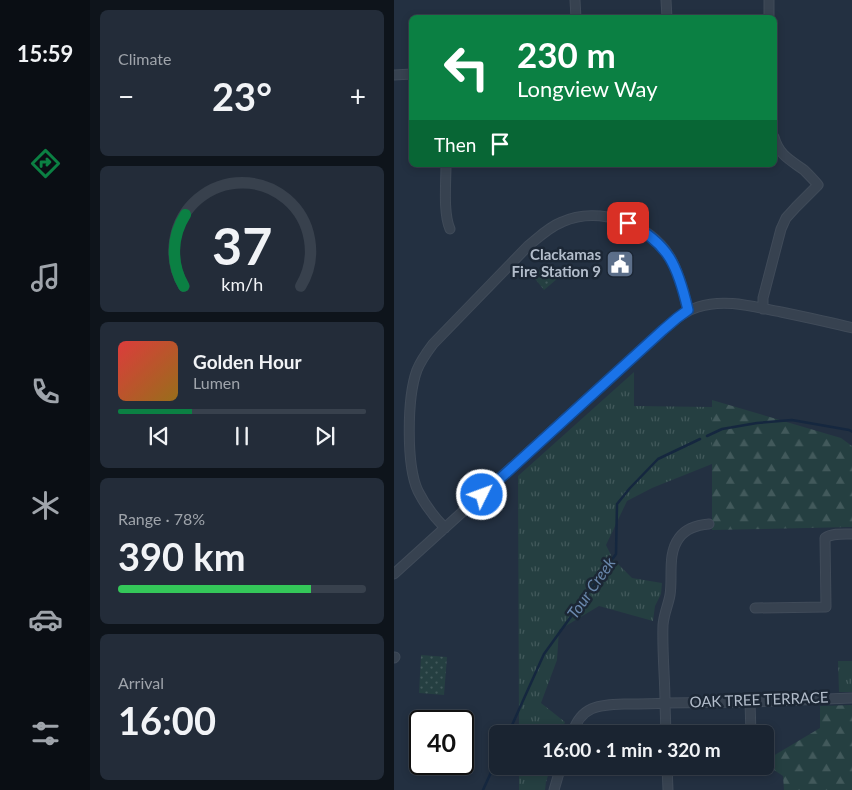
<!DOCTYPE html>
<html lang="en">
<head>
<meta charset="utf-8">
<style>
  :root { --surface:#1a2431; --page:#232c39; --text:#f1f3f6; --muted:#9fa4ab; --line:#38414d; --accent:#0b8043 }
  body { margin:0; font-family:Lato,sans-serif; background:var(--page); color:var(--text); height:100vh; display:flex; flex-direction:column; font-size:19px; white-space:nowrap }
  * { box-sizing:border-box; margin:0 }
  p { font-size:16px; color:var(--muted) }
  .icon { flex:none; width:28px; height:28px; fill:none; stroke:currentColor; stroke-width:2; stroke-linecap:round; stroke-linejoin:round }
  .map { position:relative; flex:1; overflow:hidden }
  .details { display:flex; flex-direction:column; gap:10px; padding:10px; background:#0e141b; width:304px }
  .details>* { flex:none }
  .top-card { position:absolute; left:15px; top:15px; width:368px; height:152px; border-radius:8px; box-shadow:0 2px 8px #0003,0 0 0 1px var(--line); background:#0b8043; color:#fff; overflow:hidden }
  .speed { position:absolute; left:15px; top:710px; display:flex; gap:10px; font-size:25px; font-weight:700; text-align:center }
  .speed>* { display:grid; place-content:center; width:65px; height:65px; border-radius:50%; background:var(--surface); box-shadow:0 2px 8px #0003,0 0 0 1px var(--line); line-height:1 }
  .speed .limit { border:2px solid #111; border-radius:8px; background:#fff; color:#111 }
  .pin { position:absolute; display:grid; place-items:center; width:42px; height:42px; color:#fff; margin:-21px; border-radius:10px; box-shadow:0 2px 8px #0006 }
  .me { position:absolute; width:55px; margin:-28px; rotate:48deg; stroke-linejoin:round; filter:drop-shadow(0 0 4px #0008) }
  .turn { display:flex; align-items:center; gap:18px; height:105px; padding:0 25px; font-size:22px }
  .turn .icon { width:65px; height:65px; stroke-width:2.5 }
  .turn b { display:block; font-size:35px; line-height:42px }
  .then { display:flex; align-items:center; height:48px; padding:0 25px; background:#0003; gap:10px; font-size:19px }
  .big { font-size:38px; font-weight:700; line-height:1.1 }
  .details .widget { flex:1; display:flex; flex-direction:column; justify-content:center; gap:8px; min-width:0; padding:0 18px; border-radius:8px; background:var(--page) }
  .details .dial { align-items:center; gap:0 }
  .dial svg { height:130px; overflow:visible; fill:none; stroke:var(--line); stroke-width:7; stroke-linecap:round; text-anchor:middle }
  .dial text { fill:var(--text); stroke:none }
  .song { display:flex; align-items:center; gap:15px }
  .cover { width:60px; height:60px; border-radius:8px; background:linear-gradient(135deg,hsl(0 70% 55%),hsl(40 70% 35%)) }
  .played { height:5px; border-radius:2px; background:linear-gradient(90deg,var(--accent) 30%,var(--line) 30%) }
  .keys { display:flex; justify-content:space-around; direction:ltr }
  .heat { display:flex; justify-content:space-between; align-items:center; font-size:28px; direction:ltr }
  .charge { height:8px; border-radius:4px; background:linear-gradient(90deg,#34c759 78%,var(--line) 0) }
  .trip { position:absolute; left:95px; top:725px; width:285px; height:50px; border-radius:8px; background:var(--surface); box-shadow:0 2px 8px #0003,0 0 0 1px var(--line); font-weight:700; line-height:50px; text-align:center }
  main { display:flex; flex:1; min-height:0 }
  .menu { display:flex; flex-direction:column; width:90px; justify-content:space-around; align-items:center; background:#0a0e14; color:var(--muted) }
  .menu .icon { width:35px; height:35px }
  .menu .current { color:var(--accent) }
  .menu b { font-size:22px; color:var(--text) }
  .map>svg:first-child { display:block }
</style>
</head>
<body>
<main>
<nav class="menu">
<b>15:59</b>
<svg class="icon current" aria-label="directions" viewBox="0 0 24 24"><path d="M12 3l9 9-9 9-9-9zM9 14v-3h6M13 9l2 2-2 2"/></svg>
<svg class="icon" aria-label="music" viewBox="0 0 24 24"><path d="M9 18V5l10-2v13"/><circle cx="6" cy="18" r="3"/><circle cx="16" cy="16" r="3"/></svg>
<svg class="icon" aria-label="phone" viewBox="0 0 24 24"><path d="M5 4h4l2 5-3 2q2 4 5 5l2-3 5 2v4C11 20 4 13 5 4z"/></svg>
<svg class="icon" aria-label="climate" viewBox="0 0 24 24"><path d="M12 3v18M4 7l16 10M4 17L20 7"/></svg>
<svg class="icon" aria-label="car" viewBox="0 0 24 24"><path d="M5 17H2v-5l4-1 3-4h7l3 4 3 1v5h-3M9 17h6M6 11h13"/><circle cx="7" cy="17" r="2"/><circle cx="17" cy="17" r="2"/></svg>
<svg class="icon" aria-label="filters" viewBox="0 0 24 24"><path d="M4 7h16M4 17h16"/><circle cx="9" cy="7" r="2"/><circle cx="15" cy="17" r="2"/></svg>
</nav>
<section class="details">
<div class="widget"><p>Climate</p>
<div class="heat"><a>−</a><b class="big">23°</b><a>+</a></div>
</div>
<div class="widget dial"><svg viewBox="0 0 100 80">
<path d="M14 69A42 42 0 1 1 86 69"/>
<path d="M14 69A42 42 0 0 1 15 25" stroke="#0b8043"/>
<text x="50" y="56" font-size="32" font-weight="700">37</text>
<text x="50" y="72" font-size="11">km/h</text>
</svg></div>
<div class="widget">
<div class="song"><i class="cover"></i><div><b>Golden Hour</b><p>Lumen</p></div></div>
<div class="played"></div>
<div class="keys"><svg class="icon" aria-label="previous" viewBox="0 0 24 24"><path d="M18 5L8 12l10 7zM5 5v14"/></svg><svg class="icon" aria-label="pause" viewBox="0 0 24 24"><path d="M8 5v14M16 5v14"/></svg><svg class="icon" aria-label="next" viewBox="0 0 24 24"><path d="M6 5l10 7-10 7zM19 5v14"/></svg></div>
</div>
<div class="widget"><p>Range · 78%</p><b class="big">390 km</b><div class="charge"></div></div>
<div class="widget"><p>Arrival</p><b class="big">16:00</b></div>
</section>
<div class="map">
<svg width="459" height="790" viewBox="0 0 459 790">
  <defs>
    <pattern id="grass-tufts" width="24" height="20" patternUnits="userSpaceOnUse" patternTransform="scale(1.25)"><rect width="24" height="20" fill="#253f41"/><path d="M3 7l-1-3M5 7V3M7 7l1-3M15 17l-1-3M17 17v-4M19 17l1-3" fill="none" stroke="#42595b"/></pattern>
    <pattern id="forest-firs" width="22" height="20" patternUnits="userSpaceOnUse" patternTransform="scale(1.25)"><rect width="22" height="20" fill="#253f41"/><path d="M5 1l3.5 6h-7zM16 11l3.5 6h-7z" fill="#42595b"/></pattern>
    <pattern id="park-dots" width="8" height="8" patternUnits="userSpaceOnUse" patternTransform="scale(1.25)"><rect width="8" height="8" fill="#253f41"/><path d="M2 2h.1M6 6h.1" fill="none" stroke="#42595b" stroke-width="1.8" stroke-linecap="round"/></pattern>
  </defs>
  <rect width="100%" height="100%" fill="#233041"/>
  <path fill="url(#grass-tufts)" d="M240,372V406L318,407V464L258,488L233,501L212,545L219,559L238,578L268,583L267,594L261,606L259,621L205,606L165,630L163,660L147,703L171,722L167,734H125L124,476Z
    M444,661H458V692H445Z
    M125,766H157L152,782L151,790H125Z"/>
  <path fill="url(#forest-firs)" d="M318,400L447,438L458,446V527L318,530Z
    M458,705V790H390L389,776L380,770L379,756L426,728V706Z"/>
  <path fill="url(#park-dots)" d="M151,265L163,279L150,290L138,275Z
    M27,655L53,657L50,695L25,693Z"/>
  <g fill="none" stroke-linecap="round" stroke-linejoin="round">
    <path stroke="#15273f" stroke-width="2.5" d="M313,436L328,429L363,423L398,420L455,430L459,432
      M114,734L150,654L222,554L223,504L236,488L264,459L306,439
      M89,790L104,757"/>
    <g stroke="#404b59" stroke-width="11">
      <path id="minor" d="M181,0L182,18
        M272,0L273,18
        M375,0V18
        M0,75L18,74
        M52,165C52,183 49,213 56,229
        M369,309V298L387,229L392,218L402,207L424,185C420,180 415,175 410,170C396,160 385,155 380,137
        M315,524C303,525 292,528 285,538C273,554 279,577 276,595C274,606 270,613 269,625C268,651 271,678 271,703L356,702L459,698
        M51,528C41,518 31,505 24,491C12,465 13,397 23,370C27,360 33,352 39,344L134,246C145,237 155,227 168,222C204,206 255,222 276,257C285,273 290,292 294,311
        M0,574L269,330C280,321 290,311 304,307C332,298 360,307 387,312C411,317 435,322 459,328
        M361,608L432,607L431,538C438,533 449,534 459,534
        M0,658L1,657
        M356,702L357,734
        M178,734C187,705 205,705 232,704C245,704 258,704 271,703L272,734
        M273,766L274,790
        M160,790L167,766"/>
    </g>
    <use href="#minor" stroke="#374250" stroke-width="9"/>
  </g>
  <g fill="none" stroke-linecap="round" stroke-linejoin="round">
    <g stroke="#114b97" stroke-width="12">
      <path id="route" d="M88,495L269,330L283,318L294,310C284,267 275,243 234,223"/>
    </g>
    <use href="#route" stroke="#1a73e8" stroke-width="9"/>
  </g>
  <defs>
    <g id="civic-square" transform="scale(1.4375)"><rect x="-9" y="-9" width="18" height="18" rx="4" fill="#5c6f8a" stroke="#1c2735"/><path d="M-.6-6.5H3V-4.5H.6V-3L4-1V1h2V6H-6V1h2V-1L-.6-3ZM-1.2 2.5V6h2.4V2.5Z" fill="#fff"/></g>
  </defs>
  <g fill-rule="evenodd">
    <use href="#civic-square" x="226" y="264"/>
  </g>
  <g text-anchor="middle" stroke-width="5" stroke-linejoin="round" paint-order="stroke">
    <g font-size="15" font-weight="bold" fill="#b3bdcb" stroke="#1c2735" text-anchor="end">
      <text x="207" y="260">Clackamas<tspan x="207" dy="17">Fire Station 9</tspan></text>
    </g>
    <g font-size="15" fill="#b3bdcb" stroke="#1c2735">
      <text transform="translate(365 700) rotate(-2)" y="5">OAK TREE TERRACE</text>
    </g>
    <g font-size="16" font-style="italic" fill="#6a88ad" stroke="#1c2735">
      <text transform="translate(197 588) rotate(-55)" y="6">Tour Creek</text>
    </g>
  </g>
</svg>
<div class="speed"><div class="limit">40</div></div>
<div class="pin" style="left:234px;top:223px;background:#d93025"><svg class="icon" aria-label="arrive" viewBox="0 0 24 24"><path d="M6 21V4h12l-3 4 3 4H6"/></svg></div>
<svg class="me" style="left:88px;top:495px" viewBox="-20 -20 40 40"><circle r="17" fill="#1a73e8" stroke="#fff" stroke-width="3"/><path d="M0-11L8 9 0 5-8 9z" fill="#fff"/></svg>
<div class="trip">16:00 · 1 min · 320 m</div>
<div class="top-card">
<div class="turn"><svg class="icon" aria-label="left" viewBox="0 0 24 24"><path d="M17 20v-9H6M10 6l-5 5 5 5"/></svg><div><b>230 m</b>Longview Way</div></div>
<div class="then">Then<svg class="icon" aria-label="arrive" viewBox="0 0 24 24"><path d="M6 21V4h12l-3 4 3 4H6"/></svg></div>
</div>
</div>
</main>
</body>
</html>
